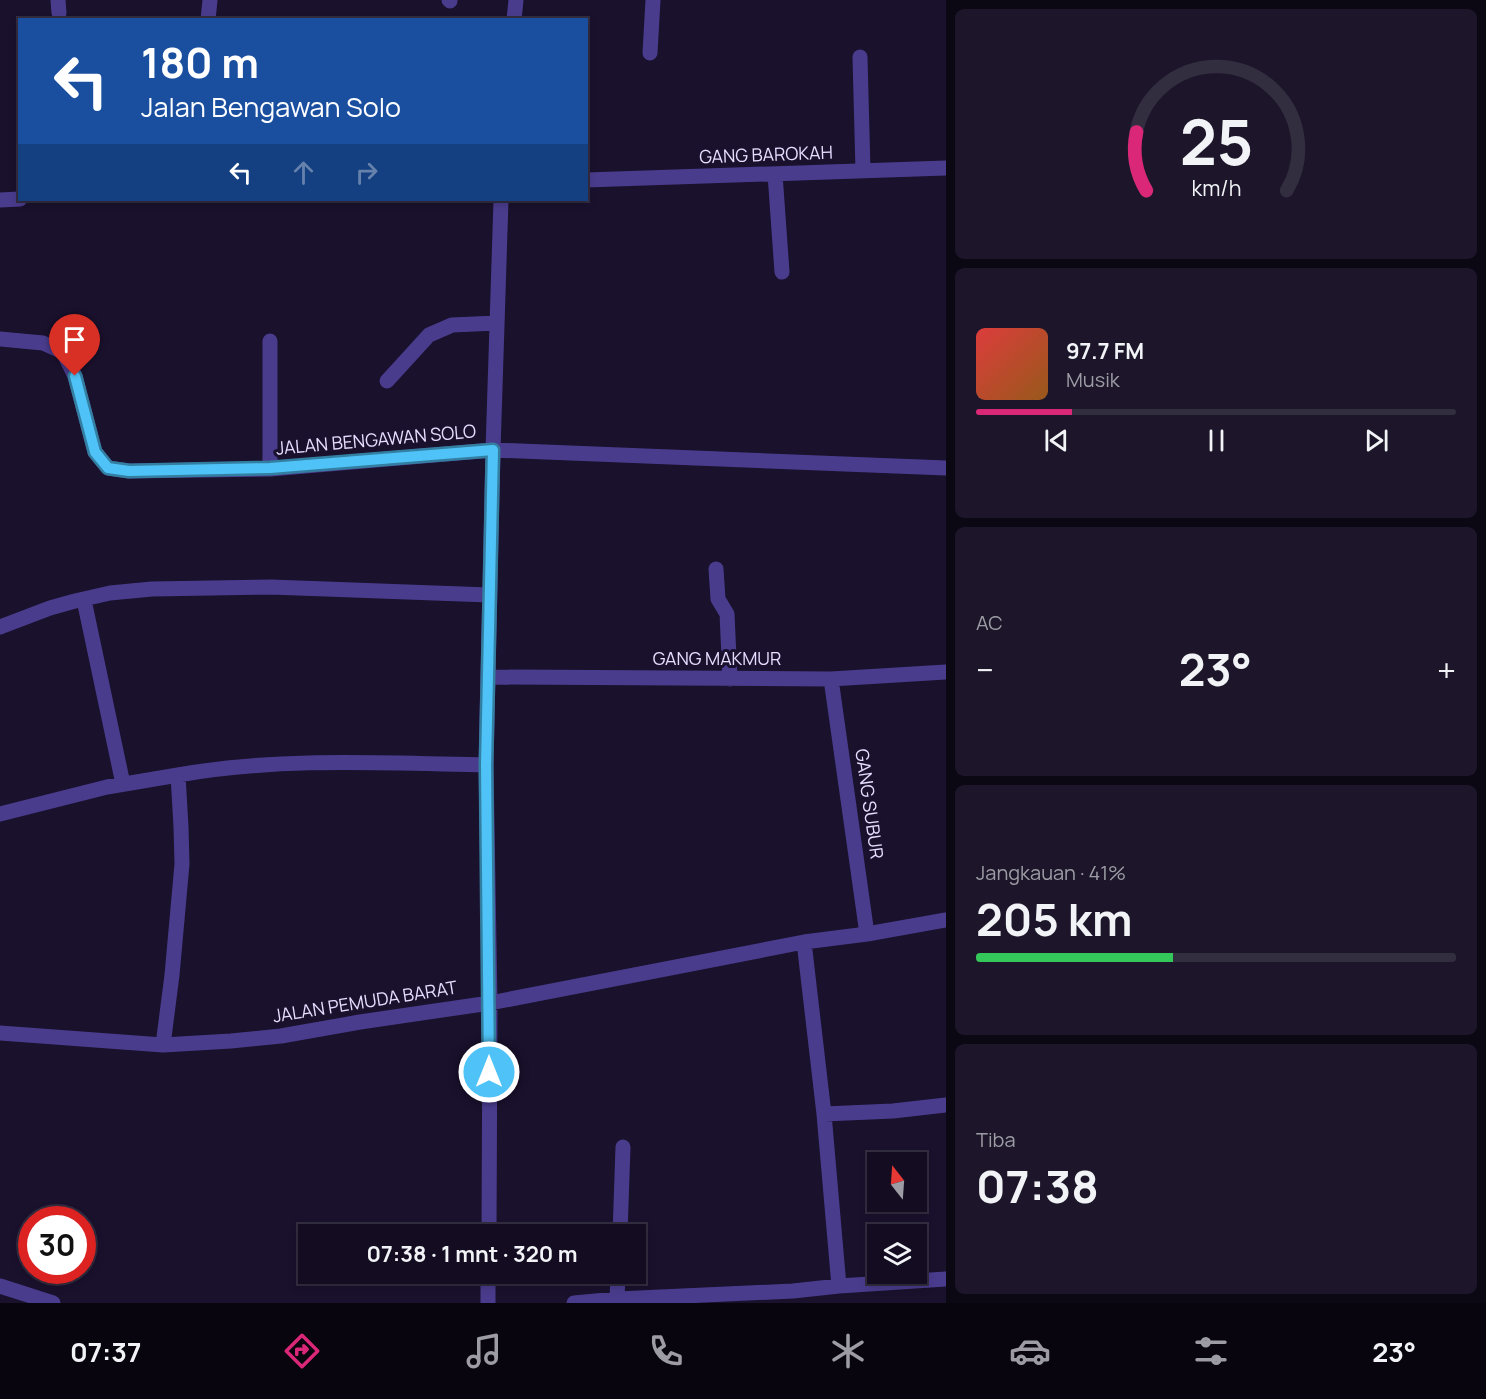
<!DOCTYPE html>
<html lang="id">
<head>
<meta charset="utf-8">
<style>
  :root { --surface:#140d22; --page:#1d162a; --text:#f1f3f6; --muted:#9d9ca5; --line:#332d40; --accent:#db2777 }
  body { margin:0; font-family:Manrope,sans-serif; background:var(--page); color:var(--text); height:100vh; display:flex; flex-direction:column; font-size:22px; white-space:nowrap }
  * { box-sizing:border-box; margin:0 }
  p { font-size:20px; color:var(--muted) }
  .icon { flex:none; width:33px; height:33px; fill:none; stroke:currentColor; stroke-width:2; stroke-linecap:round; stroke-linejoin:round }
  .map { position:relative; flex:1; overflow:hidden }
  .panel { display:flex; flex-direction:column; gap:9px; padding:9px; background:#0b0713; width:540px }
  .panel>* { flex:none }
  .guide { position:absolute; left:18px; top:18px; width:570px; height:183px; border-radius:0px; box-shadow:0 3px 9px #0003,0 0 0 2px var(--line); background:#1a4fa0; color:#fff; overflow:hidden }
  .needle { width:39px; rotate:343deg }
  .tools { position:absolute; left:867px; top:1152px; display:grid; gap:12px }
  .tools a { display:grid; place-items:center; width:60px; height:60px; border-radius:0px; background:var(--surface); box-shadow:0 3px 9px #0003,0 0 0 2px var(--line); font-size:30px }
  .speed { position:absolute; left:18px; top:1206px; display:flex; gap:12px; font-size:30px; font-weight:700; text-align:center }
  .speed>* { display:grid; place-content:center; width:78px; height:78px; border-radius:50%; background:var(--surface); box-shadow:0 3px 9px #0003,0 0 0 2px var(--line); line-height:1 }
  .speed .limit { border:9px solid #d22; background:#fff; color:#111 }
  .pin { position:absolute; display:grid; place-items:center; width:51px; height:51px; color:#fff; margin:-62px -26px; border-radius:50% 50% 50% 0; rotate:-45deg; box-shadow:0 0 6px #0007 }
  .pin .icon { rotate:45deg }
  .me { position:absolute; width:66px; margin:-33px; rotate:0deg; stroke-linejoin:round; filter:drop-shadow(0 0 4px #0008) }
  .turn { display:flex; align-items:center; gap:21px; height:126px; padding:0 24px; font-size:27px }
  .turn .icon { width:78px; height:78px; stroke-width:2.5 }
  .turn b { display:block; font-size:42px; line-height:51px }
  .lanes { display:flex; align-items:center; height:57px; padding:0 24px; background:#0003; justify-content:center; gap:30px; direction:ltr }
  .lanes .off { opacity:.35 }
  .big { font-size:45px; font-weight:700; line-height:1.1 }
  .panel .card { flex:1; display:flex; flex-direction:column; justify-content:center; gap:9px; min-width:0; padding:0 21px; border-radius:9px; background:var(--page) }
  .panel .dial { align-items:center; gap:0 }
  .dial svg { height:156px; overflow:visible; fill:none; stroke:var(--line); stroke-width:7; stroke-linecap:round; text-anchor:middle }
  .dial text { fill:var(--text); stroke:none }
  .song { display:flex; align-items:center; gap:18px }
  .cover { width:72px; height:72px; border-radius:9px; background:linear-gradient(135deg,hsl(0 70% 55%),hsl(30 70% 35%)) }
  .played { height:6px; border-radius:3px; background:linear-gradient(90deg,var(--accent) 20%,var(--line) 20%) }
  .keys { display:flex; justify-content:space-around; direction:ltr }
  .heat { display:flex; justify-content:space-between; align-items:center; font-size:33px; direction:ltr }
  .charge { height:9px; border-radius:4px; background:linear-gradient(90deg,#34c759 41%,var(--line) 0) }
  .trip { position:absolute; left:298px; top:1224px; width:348px; height:60px; border-radius:0px; background:var(--surface); box-shadow:0 3px 9px #0003,0 0 0 2px var(--line); font-weight:700; line-height:60px; text-align:center }
  .dock { display:flex; height:96px; justify-content:space-around; align-items:center; background:#08050e; color:var(--muted) }
  .dock .icon { width:42px; height:42px }
  .dock .active { color:var(--accent) }
  .dock b { font-size:27px; color:var(--text) }
  main { display:flex; flex:1; min-height:0 }
  .map>svg:first-child { display:block }
</style>
</head>
<body>
<main>
<div class="map">
<svg width="946" height="1303" viewBox="0 0 946 1303">
  <rect width="100%" height="100%" fill="#1a112d"/>
  <g fill="none" stroke-linecap="round" stroke-linejoin="round">
    <path stroke="#4a3c8d" stroke-width="15" d="M58,0L59,13
      M449,0L450,1
      M208,20L210,0
      M514,20L516,0
      M650,53L653,0
      M860,57L863,171
      M775,174L782,272
      M586,180L946,168
      M0,200L20,199
      M0,339L43,343L63,352L75,376L95,452L108,468L129,471L270,469L493,450L946,468
      M270,341V469
      M387,381L429,335L452,325L497,323
      M716,569L718,599L727,614L730,679
      M84,600L123,784
      M0,627L50,608L75,601L110,593L152,589L271,587L489,595
      M488,677L831,679L946,672
      M831,679L867,934
      M0,814L107,787L178,775
      M804,942L824,1114L839,1286
      M0,1033L163,1045L231,1041L281,1036L360,1022L490,1003L804,942L867,934L946,920
      M163,1045L172,975L182,864L181,827L178,775C279,757 383,763 486,765
      M824,1114L893,1111L946,1105
      M489,1234L490,1003L486,765L493,450L501,200
      M620,1234L623,1147
      M0,1286L53,1303
      M617,1299L618,1274
      M488,1303V1274
      M574,1303L617,1299L793,1291L839,1286L946,1279"/>
  </g>
  <g fill="none" stroke-linecap="round" stroke-linejoin="round">
    <g stroke="#337fa1" stroke-width="15">
      <path id="route" d="M75,376L95,452L108,468L129,471L270,468L493,450L486,765L489,1072"/>
    </g>
    <use href="#route" stroke="#4fc3f7" stroke-width="10"/>
  </g>
  <g text-anchor="middle" stroke-width="6" stroke-linejoin="round" paint-order="stroke">
    <g font-size="18" fill="#e6ddff" stroke="#1a112d">
      <text transform="translate(766 155) rotate(-2)" y="6">GANG BAROKAH</text>
      <text transform="translate(376 440) rotate(-5)" y="6">JALAN BENGAWAN SOLO</text>
      <text x="717" y="665">GANG MAKMUR</text>
      <text transform="translate(869 804) rotate(82)" y="6">GANG SUBUR</text>
      <text transform="translate(365 1002) rotate(-9)" y="6">JALAN PEMUDA BARAT</text>
    </g>
  </g>
</svg>
<div class="tools">
<a><svg class="needle" viewBox="-14 -14 28 28"><path d="M0-13l5 13h-10z" fill="#e53935"/><path d="M0 13l5-13h-10z" fill="#9d9ca5"/></svg></a>
<a><svg class="icon" aria-label="layers" viewBox="0 0 24 24"><path d="M12 4l9 5-9 5-9-5zM3 14l9 5 9-5"/></svg></a>
</div>
<div class="speed"><div class="limit">30</div></div>
<div class="pin" style="left:75px;top:376px;background:#d93025"><svg class="icon" aria-label="arrive" viewBox="0 0 24 24"><path d="M6 21V4h12l-3 4 3 4H6"/></svg></div>
<svg class="me" style="left:489px;top:1072px" viewBox="-20 -20 40 40"><circle r="17" fill="#4fc3f7" stroke="#fff" stroke-width="3"/><path d="M0-11L8 9 0 5-8 9z" fill="#fff"/></svg>
<div class="trip">07:38 · 1 mnt · 320 m</div>
<div class="guide">
<div class="turn"><svg class="icon" aria-label="left" viewBox="0 0 24 24"><path d="M17 20v-9H6M10 6l-5 5 5 5"/></svg><div><b>180 m</b>Jalan Bengawan Solo</div></div>
<div class="lanes"><svg class="icon" aria-label="left" viewBox="0 0 24 24"><path d="M17 20v-9H6M10 6l-5 5 5 5"/></svg><svg class="icon off" aria-label="ahead" viewBox="0 0 24 24"><path d="M12 20V5M6 11l6-6 6 6"/></svg><svg class="icon off" aria-label="right" viewBox="0 0 24 24"><path d="M7 20v-9h11M14 6l5 5-5 5"/></svg></div>
</div>
</div>
<section class="panel">
<div class="card dial"><svg viewBox="0 0 100 80">
<path d="M14 69A42 42 0 1 1 86 69"/>
<path d="M14 69A42 42 0 0 1 9 39" stroke="#db2777"/>
<text x="50" y="56" font-size="32" font-weight="700">25</text>
<text x="50" y="72" font-size="11">km/h</text>
</svg></div>
<div class="card">
<div class="song"><i class="cover"></i><div><b>97.7 FM</b><p>Musik</p></div></div>
<div class="played"></div>
<div class="keys"><svg class="icon" aria-label="previous" viewBox="0 0 24 24"><path d="M18 5L8 12l10 7zM5 5v14"/></svg><svg class="icon" aria-label="pause" viewBox="0 0 24 24"><path d="M8 5v14M16 5v14"/></svg><svg class="icon" aria-label="next" viewBox="0 0 24 24"><path d="M6 5l10 7-10 7zM19 5v14"/></svg></div>
</div>
<div class="card"><p>AC</p>
<div class="heat"><a>−</a><b class="big">23°</b><a>+</a></div>
</div>
<div class="card"><p>Jangkauan · 41%</p><b class="big">205 km</b><div class="charge"></div></div>
<div class="card"><p>Tiba</p><b class="big">07:38</b></div>
</section>
</main>
<nav class="dock">
<b>07:37</b>
<svg class="icon active" aria-label="directions" viewBox="0 0 24 24"><path d="M12 3l9 9-9 9-9-9zM9 14v-3h6M13 9l2 2-2 2"/></svg>
<svg class="icon" aria-label="music" viewBox="0 0 24 24"><path d="M9 18V5l10-2v13"/><circle cx="6" cy="18" r="3"/><circle cx="16" cy="16" r="3"/></svg>
<svg class="icon" aria-label="phone" viewBox="0 0 24 24"><path d="M5 4h4l2 5-3 2q2 4 5 5l2-3 5 2v4C11 20 4 13 5 4z"/></svg>
<svg class="icon" aria-label="climate" viewBox="0 0 24 24"><path d="M12 3v18M4 7l16 10M4 17L20 7"/></svg>
<svg class="icon" aria-label="car" viewBox="0 0 24 24"><path d="M5 17H2v-5l4-1 3-4h7l3 4 3 1v5h-3M9 17h6M6 11h13"/><circle cx="7" cy="17" r="2"/><circle cx="17" cy="17" r="2"/></svg>
<svg class="icon" aria-label="filters" viewBox="0 0 24 24"><path d="M4 7h16M4 17h16"/><circle cx="9" cy="7" r="2"/><circle cx="15" cy="17" r="2"/></svg>
<b>23°</b>
</nav>
</body>
</html>
